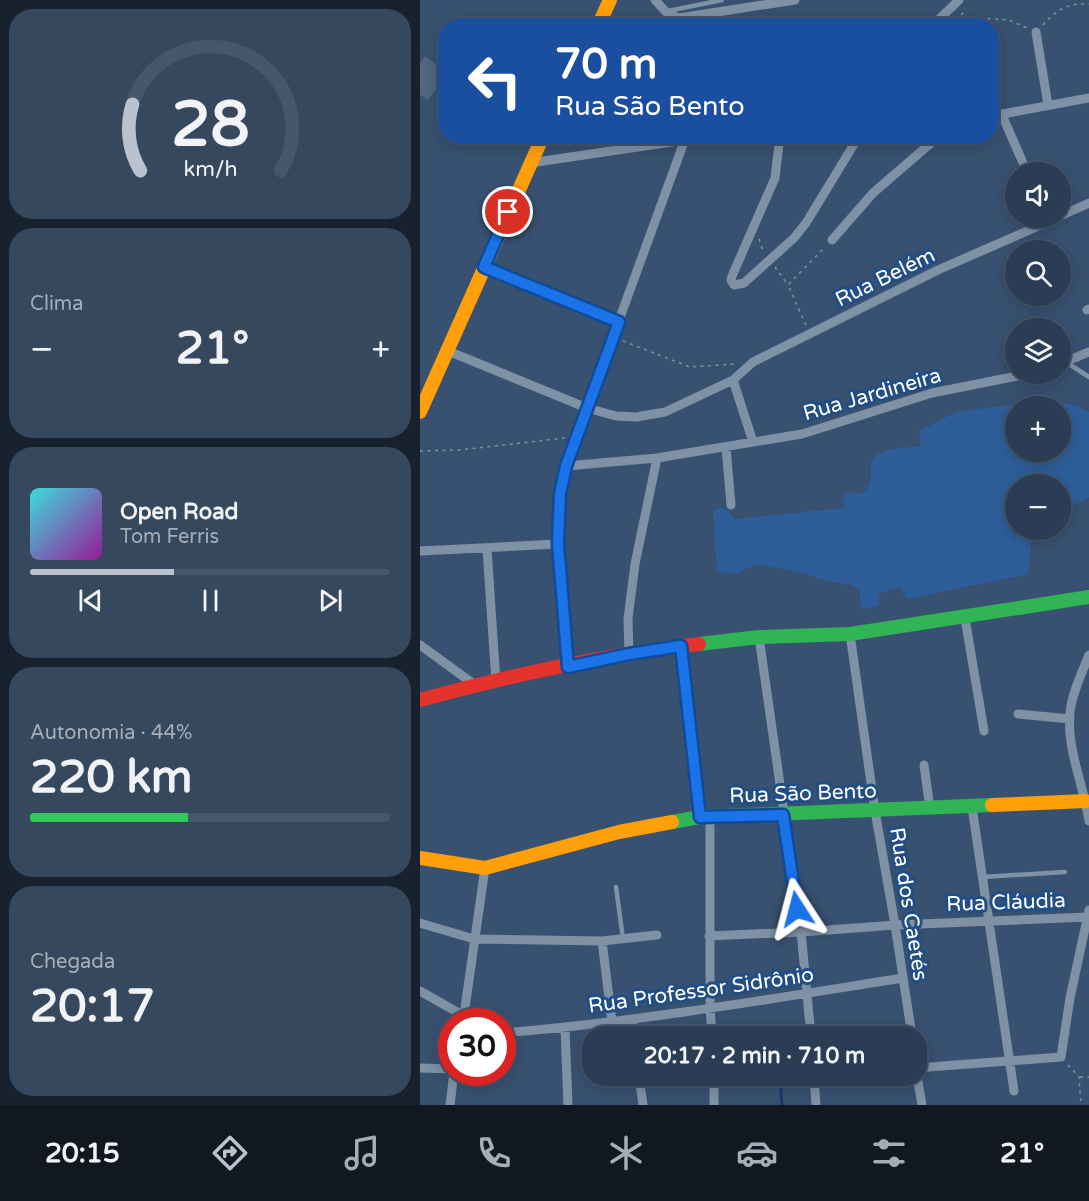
<!DOCTYPE html>
<html lang="pt">
<head>
<meta charset="utf-8">
<style>
  :root { --surface:#2a3d54; --page:#36485e; --text:#f1f3f6; --muted:#a5aeb8; --line:#46566b; --accent:#b9c2cd }
  body { margin:0; font-family:"Varela Round",sans-serif; background:var(--page); color:var(--text); height:100vh; display:flex; flex-direction:column; font-size:22px; white-space:nowrap }
  * { box-sizing:border-box; margin:0 }
  p { font-size:20px; color:var(--muted) }
  .icon { flex:none; width:33px; height:33px; fill:none; stroke:currentColor; stroke-width:2; stroke-linecap:round; stroke-linejoin:round }
  .map { position:relative; flex:1; overflow:hidden }
  .panel { display:flex; flex-direction:column; gap:9px; padding:9px; background:#17222e; width:420px }
  .panel>* { flex:none }
  .banner { position:absolute; left:18px; top:18px; width:561px; height:126px; border-radius:24px; box-shadow:0 3px 15px #0003,0 0 0 2px var(--line); background:#1a4fa0; color:#fff; overflow:hidden }
  .fabs { position:absolute; left:585px; top:162px; display:grid; gap:12px }
  .fabs a { display:grid; place-items:center; width:66px; height:66px; border-radius:50%; background:var(--surface); box-shadow:0 3px 15px #0003,0 0 0 2px var(--line); font-size:30px }
  .speed { position:absolute; left:18px; top:1008px; display:flex; gap:12px; font-size:30px; font-weight:700; text-align:center }
  .speed>* { display:grid; place-content:center; width:78px; height:78px; border-radius:50%; background:var(--surface); box-shadow:0 3px 15px #0003,0 0 0 2px var(--line); line-height:1 }
  .speed .limit { border:9px solid #d22; background:#fff; color:#111 }
  .pin { position:absolute; display:grid; place-items:center; width:51px; height:51px; color:#fff; margin:-26px; border:3px solid #fff; border-radius:50%; box-shadow:0 2px 6px #0007 }
  .me { position:absolute; width:66px; margin:-33px; rotate:351deg; stroke-linejoin:round; filter:drop-shadow(0 0 4px #0008) }
  .turn { display:flex; align-items:center; gap:21px; height:126px; padding:0 18px; font-size:27px }
  .turn .icon { width:78px; height:78px; stroke-width:2.5 }
  .turn b { display:block; font-size:42px; line-height:51px }
  .big { font-size:45px; font-weight:800; line-height:1.1 }
  .panel .card { flex:1; display:flex; flex-direction:column; justify-content:center; gap:9px; min-width:0; padding:0 21px; border-radius:24px; background:var(--page) }
  .panel .dial { align-items:center; gap:0 }
  .dial svg { height:156px; overflow:visible; fill:none; stroke:var(--line); stroke-width:7; stroke-linecap:round; text-anchor:middle }
  .dial text { fill:var(--text); stroke:none }
  .song { display:flex; align-items:center; gap:18px }
  .cover { width:72px; height:72px; border-radius:9px; background:linear-gradient(135deg,hsl(180 70% 55%),hsl(300 70% 35%)) }
  .played { height:6px; border-radius:3px; background:linear-gradient(90deg,var(--accent) 40%,var(--line) 40%) }
  .keys { display:flex; justify-content:space-around; direction:ltr }
  .heat { display:flex; justify-content:space-between; align-items:center; font-size:33px; direction:ltr }
  .charge { height:9px; border-radius:4px; background:linear-gradient(90deg,#34c759 44%,var(--line) 0) }
  .trip { position:absolute; left:162px; top:1026px; width:345px; height:60px; border-radius:24px; background:var(--surface); box-shadow:0 3px 15px #0003,0 0 0 2px var(--line); font-weight:800; line-height:60px; text-align:center }
  .dock { display:flex; height:96px; justify-content:space-around; align-items:center; background:#111822; color:var(--muted) }
  .dock .icon { width:42px; height:42px }
  .dock .current { color:var(--accent) }
  .dock b { font-size:27px; color:var(--text) }
  main { display:flex; flex:1; min-height:0 }
  .map>svg:first-child { display:block }
</style>
</head>
<body>
<main>
<section class="panel">
<div class="card dial"><svg viewBox="0 0 100 80">
<path d="M14 69A42 42 0 1 1 86 69"/>
<path d="M14 69A42 42 0 0 1 10 35" stroke="#b9c2cd"/>
<text x="50" y="56" font-size="32" font-weight="700">28</text>
<text x="50" y="72" font-size="11">km/h</text>
</svg></div>
<div class="card"><p>Clima</p>
<div class="heat"><a>−</a><b class="big">21°</b><a>+</a></div>
</div>
<div class="card">
<div class="song"><i class="cover"></i><div><b>Open Road</b><p>Tom Ferris</p></div></div>
<div class="played"></div>
<div class="keys"><svg class="icon" aria-label="previous" viewBox="0 0 24 24"><path d="M18 5L8 12l10 7zM5 5v14"/></svg><svg class="icon" aria-label="pause" viewBox="0 0 24 24"><path d="M8 5v14M16 5v14"/></svg><svg class="icon" aria-label="next" viewBox="0 0 24 24"><path d="M6 5l10 7-10 7zM19 5v14"/></svg></div>
</div>
<div class="card"><p>Autonomia · 44%</p><b class="big">220 km</b><div class="charge"></div></div>
<div class="card"><p>Chegada</p><b class="big">20:17</b></div>
</section>
<div class="map">
<svg width="669" height="1105" viewBox="0 0 669 1105">
  <rect width="100%" height="100%" fill="#385170"/>
  <path fill="#2e5e99" fill-rule="evenodd" d="M637,401L657,406L669,412V497L652,506L641,505L640,484H596V530H609L611,541L608,574L487,599L481,588L458,593L459,606L442,610L439,589L431,585L408,581L374,571L341,565H334L316,574L297,572L293,511L302,507L307,509L314,519L423,508L424,495L430,492L442,494C458,479 446,468 454,458C463,447 488,448 501,446L499,431L536,412L603,403ZM596,406H640V452H596Z"/>
  <g fill="none" stroke-linecap="round" stroke-linejoin="round">
    <path stroke="#1a3b67" stroke-width="3" d="M360,1076L362,1105"/>
  </g>
  <path fill="#51667f" d="M26,52V99L15,91L8,100L0,95V63L5,56L16,65Z"/>
  <g fill="none" stroke-linecap="round" stroke-linejoin="round">
    <path stroke="#7f91a5" stroke-width="1.5" stroke-dasharray="3 4.5" stroke-linecap="butt" d="M623,25C637,9 648,3 669,4
      M531,26L543,13L545,8
      M557,26L562,18L589,20L607,28
      M401,136L425,141
      M339,239L343,251
      M355,267L368,285
      M386,325L368,285L405,247
      M203,341L270,367L316,364
      M0,451L39,450L145,438
      M648,1065L659,1077L661,1105
      M660,1077H669"/>
    <path stroke="#7f91a5" stroke-width="4.5" d="M248,11L302,0
      M125,139C163,146 195,143 234,136
      M646,362L669,377
      M563,877L645,872
      M196,887L203,939"/>
    <path stroke="#7f91a5" stroke-width="9" d="M235,0L246,12L259,18L375,0
      M512,26L539,0
      M616,32L628,105
      M582,115L607,172
      M572,116L669,98
      M360,136L355,178L312,276L311,280L314,285L324,283L374,238L386,223L439,136
      M110,163L292,136
      M640,216L669,203
      M412,240L453,193L519,136
      M64,267L199,322
      M667,310L669,309
      M28,351L167,408L196,416L216,417L245,412L313,380L333,362L518,270L637,218
      M640,364L669,352
      M313,380L333,442
      M306,447L311,505
      M146,466L237,458L382,434L512,393L607,374
      M67,549L76,682
      M0,551L138,544
      M545,618L564,731
      M430,634L455,811L475,925L492,1036
      M339,637L381,932L391,1036
      M0,645L55,685
      M261,646L280,817
      M209,654L208,619L215,564L237,458
      M669,655C662,673 652,693 650,712C646,748 664,786 669,821
      M148,667L138,544L139,494L146,466L167,408L264,142
      M598,714L650,719
      M504,765L510,809
      M552,807L594,1091
      M290,817V1007L292,1036
      M0,923L54,939L182,941L237,935
      M289,936L381,932L475,925L668,917
      M182,941L192,1022
      M0,991L44,1016
      M212,1019L214,1036
      M43,1022L65,868
      M145,1028L148,1105
      M82,1033C217,1022 350,999 483,978
      M0,1068L32,1069
      M496,1068L641,1057L650,998L669,910
      M496,1070L502,1105
      M219,1076L223,1105
      M294,1076V1105
      M394,1076L396,1105
      M30,1105L34,1072"/>
    <path stroke="#30b455" stroke-width="14" d="M279,644L339,637L430,634L669,597
      M252,822L280,817L572,805"/>
    <path stroke="#ff9f0a" stroke-width="14" d="M178,26L190,0
      M0,412L123,136
      M572,805L666,801
      M0,858L65,868L199,832L252,822"/>
    <path stroke="#e5322d" stroke-width="14" d="M0,700C91,675 185,655 279,644"/>
  </g>
  <g fill="none" stroke-linecap="round" stroke-linejoin="round">
    <g stroke="#114b97" stroke-width="15">
      <path id="route" d="M88,212L64,267L199,322L146,466L140,494L138,544L148,667L209,654L261,646L280,817L363,815L377,909"/>
    </g>
    <use href="#route" stroke="#1a73e8" stroke-width="10"/>
  </g>
  <g text-anchor="middle" stroke-width="6" stroke-linejoin="round" paint-order="stroke">
    <g font-size="21" fill="#fff" stroke="#224e86">
      <text transform="translate(465 277) rotate(-26)" y="7">Rua Belém</text>
      <text transform="translate(452 394) rotate(-16)" y="7">Rua Jardineira</text>
      <text transform="translate(383 793) rotate(-2)" y="7">Rua São Bento</text>
      <text transform="translate(586 902) rotate(-2)" y="7">Rua Cláudia</text>
      <text transform="translate(489 904) rotate(81)" y="7">Rua dos Caetés</text>
      <text transform="translate(281 990) rotate(-8)" y="7">Rua Professor Sidrônio</text>
    </g>
  </g>
</svg>
<div class="fabs">
<a><svg class="icon" aria-label="sound" viewBox="0 0 24 24"><path d="M4 9h4l5-4v14l-5-4H4zM17 9q2 3 0 6"/></svg></a>
<a><svg class="icon" aria-label="search" viewBox="0 0 24 24"><circle cx="10" cy="10" r="6"/><path d="M15 15l6 6"/></svg></a>
<a><svg class="icon" aria-label="layers" viewBox="0 0 24 24"><path d="M12 4l9 5-9 5-9-5zM3 14l9 5 9-5"/></svg></a>
<a>+</a>
<a>−</a>
</div>
<div class="speed"><div class="limit">30</div></div>
<div class="pin" style="left:88px;top:212px;background:#d93025"><svg class="icon" aria-label="arrive" viewBox="0 0 24 24"><path d="M6 21V4h12l-3 4 3 4H6"/></svg></div>
<svg class="me" style="left:377px;top:909px" viewBox="-20 -20 40 40"><path d="M0-17L14 15 0 8-14 15z" fill="#1a73e8" stroke="#fff" stroke-width="4"/></svg>
<div class="trip">20:17 · 2 min · 710 m</div>
<div class="banner">
<div class="turn"><svg class="icon" aria-label="left" viewBox="0 0 24 24"><path d="M17 20v-9H6M10 6l-5 5 5 5"/></svg><div><b>70 m</b>Rua São Bento</div></div>
</div>
</div>
</main>
<nav class="dock">
<b>20:15</b>
<svg class="icon current" aria-label="directions" viewBox="0 0 24 24"><path d="M12 3l9 9-9 9-9-9zM9 14v-3h6M13 9l2 2-2 2"/></svg>
<svg class="icon" aria-label="music" viewBox="0 0 24 24"><path d="M9 18V5l10-2v13"/><circle cx="6" cy="18" r="3"/><circle cx="16" cy="16" r="3"/></svg>
<svg class="icon" aria-label="phone" viewBox="0 0 24 24"><path d="M5 4h4l2 5-3 2q2 4 5 5l2-3 5 2v4C11 20 4 13 5 4z"/></svg>
<svg class="icon" aria-label="climate" viewBox="0 0 24 24"><path d="M12 3v18M4 7l16 10M4 17L20 7"/></svg>
<svg class="icon" aria-label="car" viewBox="0 0 24 24"><path d="M5 17H2v-5l4-1 3-4h7l3 4 3 1v5h-3M9 17h6M6 11h13"/><circle cx="7" cy="17" r="2"/><circle cx="17" cy="17" r="2"/></svg>
<svg class="icon" aria-label="filters" viewBox="0 0 24 24"><path d="M4 7h16M4 17h16"/><circle cx="9" cy="7" r="2"/><circle cx="15" cy="17" r="2"/></svg>
<b>21°</b>
</nav>
</body>
</html>
